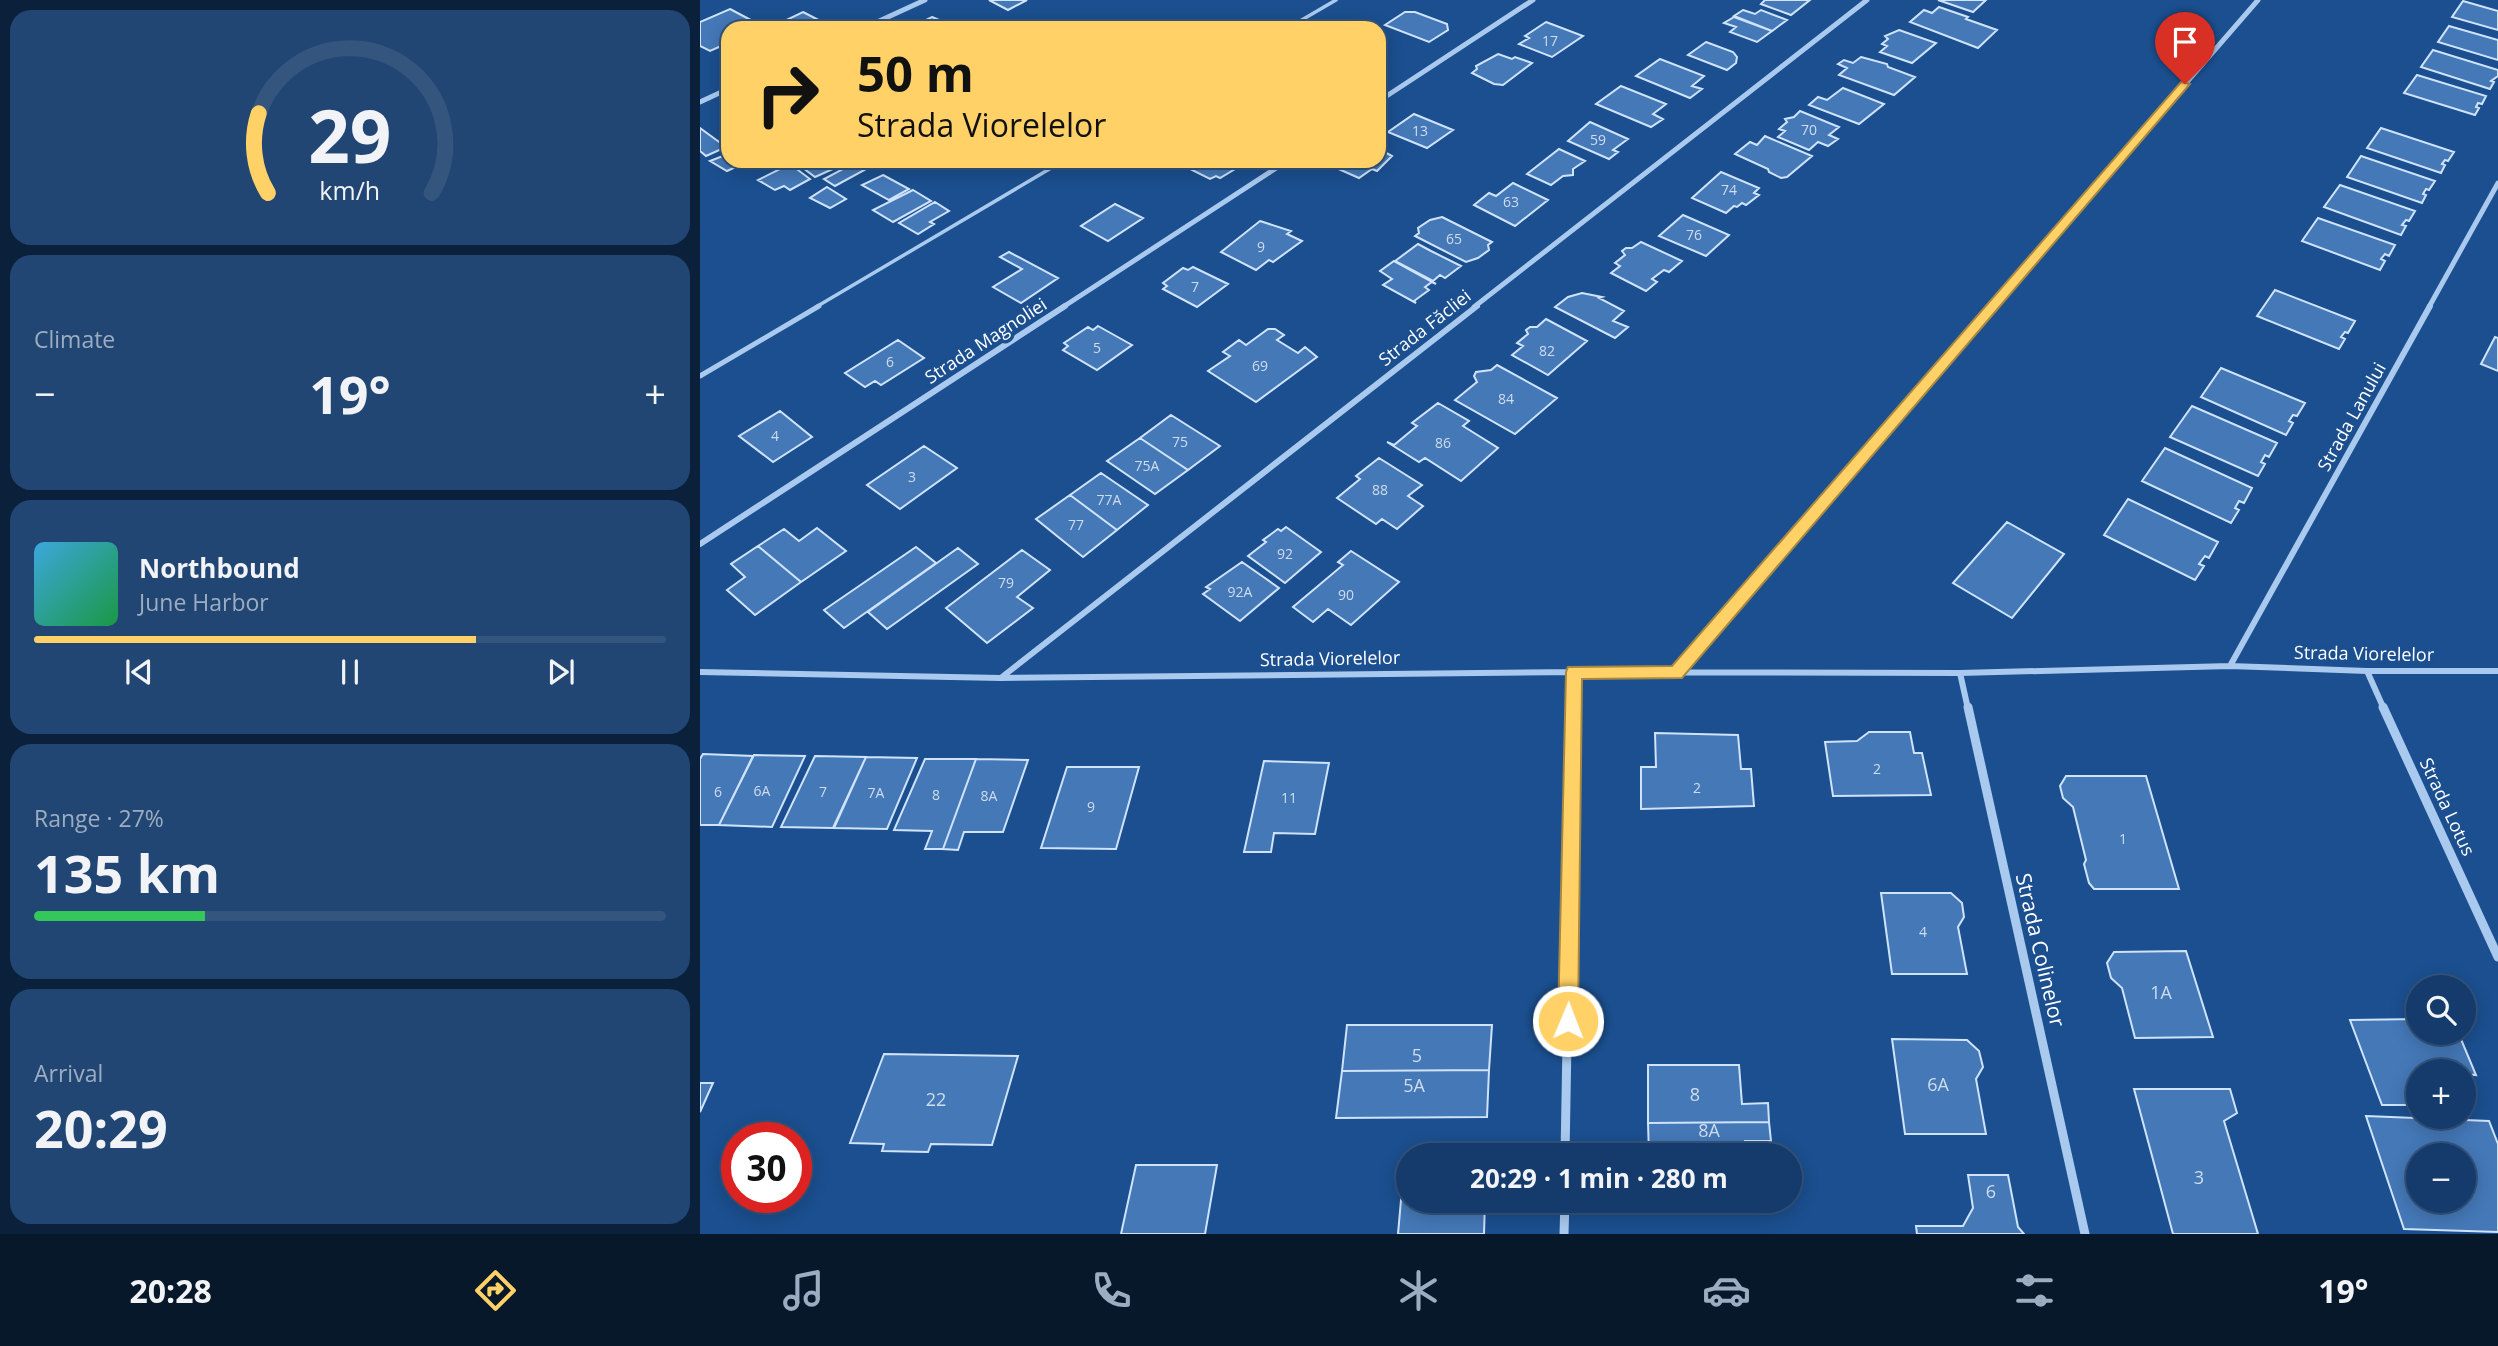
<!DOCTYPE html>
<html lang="en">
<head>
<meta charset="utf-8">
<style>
  :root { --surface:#143b6b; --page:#214673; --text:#f1f3f6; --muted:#9dadc1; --line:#33557e; --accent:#ffd166 }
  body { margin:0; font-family:"Open Sans",sans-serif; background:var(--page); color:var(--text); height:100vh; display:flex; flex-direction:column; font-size:26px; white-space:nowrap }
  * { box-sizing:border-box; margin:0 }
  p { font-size:23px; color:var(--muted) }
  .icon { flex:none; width:38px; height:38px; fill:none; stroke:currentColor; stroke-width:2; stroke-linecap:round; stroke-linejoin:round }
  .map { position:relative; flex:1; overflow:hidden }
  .drawer { display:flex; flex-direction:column; gap:10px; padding:10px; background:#0b203b; width:700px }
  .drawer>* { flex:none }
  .guide { position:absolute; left:21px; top:21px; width:665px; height:147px; border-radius:21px; box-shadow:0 4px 18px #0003,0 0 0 2px var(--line); background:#ffd166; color:#111; overflow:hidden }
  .controls { position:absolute; left:1706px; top:975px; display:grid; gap:14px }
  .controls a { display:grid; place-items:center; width:70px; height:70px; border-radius:50%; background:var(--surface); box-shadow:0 4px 18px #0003,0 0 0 2px var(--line); font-size:35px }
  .speed { position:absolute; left:21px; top:1122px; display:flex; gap:14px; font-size:35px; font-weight:700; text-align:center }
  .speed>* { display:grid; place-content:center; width:91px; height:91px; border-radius:50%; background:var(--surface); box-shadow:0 4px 18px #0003,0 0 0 2px var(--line); line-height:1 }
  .speed .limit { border:10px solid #d22; background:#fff; color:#111 }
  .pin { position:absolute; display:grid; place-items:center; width:60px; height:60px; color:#fff; margin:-72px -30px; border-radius:50% 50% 50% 0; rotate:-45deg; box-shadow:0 0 7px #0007 }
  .pin .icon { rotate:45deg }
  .me { position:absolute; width:77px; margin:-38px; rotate:1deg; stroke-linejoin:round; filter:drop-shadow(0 0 5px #0008) }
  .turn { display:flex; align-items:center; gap:24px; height:147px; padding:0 21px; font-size:32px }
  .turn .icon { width:91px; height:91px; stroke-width:2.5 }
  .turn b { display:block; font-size:49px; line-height:60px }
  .big { font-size:52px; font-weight:700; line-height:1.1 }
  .drawer .widget { flex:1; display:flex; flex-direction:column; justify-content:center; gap:10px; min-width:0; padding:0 24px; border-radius:21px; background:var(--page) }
  .drawer .dial { align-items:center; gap:0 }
  .dial svg { height:182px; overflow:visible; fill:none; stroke:var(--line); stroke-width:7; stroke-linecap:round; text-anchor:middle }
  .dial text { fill:var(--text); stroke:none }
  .song { display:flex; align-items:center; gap:21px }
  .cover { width:84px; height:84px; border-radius:10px; background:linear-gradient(135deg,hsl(200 70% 55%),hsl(140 70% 35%)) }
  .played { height:7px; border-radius:4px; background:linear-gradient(90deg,var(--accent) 70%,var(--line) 70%) }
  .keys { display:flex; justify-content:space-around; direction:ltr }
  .heat { display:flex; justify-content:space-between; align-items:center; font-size:38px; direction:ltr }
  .charge { height:10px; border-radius:5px; background:linear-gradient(90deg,#34c759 27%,var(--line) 0) }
  .trip { position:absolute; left:696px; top:1143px; width:406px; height:70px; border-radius:35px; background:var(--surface); box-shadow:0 4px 18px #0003,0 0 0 2px var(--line); font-weight:700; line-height:70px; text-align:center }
  .tabs { display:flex; height:112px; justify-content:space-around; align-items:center; background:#08182b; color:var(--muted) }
  .tabs .icon { width:49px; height:49px }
  .tabs .current { color:var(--accent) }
  .tabs b { font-size:32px; color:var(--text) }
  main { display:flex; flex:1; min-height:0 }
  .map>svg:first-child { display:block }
</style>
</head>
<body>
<main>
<section class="drawer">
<div class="widget dial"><svg viewBox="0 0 100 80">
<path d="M14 69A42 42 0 1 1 86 69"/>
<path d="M14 69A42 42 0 0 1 10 34" stroke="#ffd166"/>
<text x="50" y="56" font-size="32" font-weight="700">29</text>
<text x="50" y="72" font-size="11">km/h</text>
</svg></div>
<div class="widget"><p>Climate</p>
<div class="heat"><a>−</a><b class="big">19°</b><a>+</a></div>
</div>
<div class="widget">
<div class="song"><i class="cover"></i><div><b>Northbound</b><p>June Harbor</p></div></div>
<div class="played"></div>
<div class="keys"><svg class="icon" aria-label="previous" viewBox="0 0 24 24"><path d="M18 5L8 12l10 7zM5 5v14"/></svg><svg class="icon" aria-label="pause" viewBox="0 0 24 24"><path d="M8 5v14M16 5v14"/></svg><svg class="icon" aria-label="next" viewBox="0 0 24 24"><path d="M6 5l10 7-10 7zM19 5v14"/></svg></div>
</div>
<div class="widget"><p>Range · 27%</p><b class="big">135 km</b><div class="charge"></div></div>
<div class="widget"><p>Arrival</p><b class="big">20:29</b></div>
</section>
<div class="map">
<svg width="1798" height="1234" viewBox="0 0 1798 1234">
  <rect width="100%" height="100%" fill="#1b4f8f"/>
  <path fill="#4478b7" stroke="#cfe3fa" stroke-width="2" fill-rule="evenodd" d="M289,0H327L308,10Z
    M1065,0H1110L1091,15L1061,4Z
    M1238,0H1286L1273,12Z
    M1763,1L1798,11V30L1752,17Z
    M1239,7L1268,17L1266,19L1297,30L1278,48L1210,22L1224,10L1232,13Z
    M30,9L64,27L28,28V43L10,51L0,46V22Z
    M1043,10L1055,14L1061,10L1087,20L1072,31L1034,16Z
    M103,12L134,28H87L78,24Z
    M705,12H715L747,24L748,30L729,42L685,25Z
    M232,17L258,28H209Z
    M1034,17L1072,31L1057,42L1030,32L1036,27L1024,23Z
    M846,22L883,36L852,57L819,44L829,38L825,36Z
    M1749,26L1798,40V60L1738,42Z
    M1199,30L1236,43L1212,63L1180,52L1187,46L1182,44L1188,39L1185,36Z
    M1006,42L1033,52L1037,57L1036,63L1027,70L988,55Z
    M1733,50L1798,70V76L1791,81L1794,82L1790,89L1721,67Z
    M798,54L812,59L815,57L832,63L803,85L794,84L772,73L777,69L776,66Z
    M1161,57L1187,64L1188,67L1215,77L1194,95L1139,75L1147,68L1138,64L1144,60L1153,63Z
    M960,59L1004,76L992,86L1002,89L990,98L936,76Z
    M1717,75L1786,96L1782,104L1778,103L1776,107L1779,108L1775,115L1704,93Z
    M921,86L966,104L953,114L963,119L951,127L896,104Z
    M1143,88L1184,104L1159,124L1109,105L1118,97L1127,100Z
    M1100,111L1139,127L1129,135L1138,139L1128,146L1118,142L1109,150L1078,137L1085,131L1079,129L1087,122L1085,119L1094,117Z
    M714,114L753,130L727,148L688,132Z
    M890,122L928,139L913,150L918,152L909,159L868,141Z
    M0,128L26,147L6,156L0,151Z
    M1681,128L1754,152L1748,161L1745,160L1742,164L1745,165L1741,173L1667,148Z
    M1065,136L1067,137L1112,156L1087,177L1081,178L1069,172L1068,169L1035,154L1050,142L1057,145Z
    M679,149L692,156L677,171L672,169L659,178L634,167L642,161H679Z
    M859,149L885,161L873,169V175L863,176L851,185L827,174Z
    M28,154V161L42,164L27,171L10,161Z
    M1661,156L1735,181L1729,190L1726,189L1723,194L1726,195L1722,203L1647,177Z
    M125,161L135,168L115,177L95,162Z
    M482,161H538L535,163L540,166L520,178L516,176L510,179L478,163Z
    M156,162L168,168L135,186L124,179Z
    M90,164L110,179L90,190L84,186L75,190L58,180Z
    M1021,172L1059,188L1054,193L1059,195L1046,205L1042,203L1037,207L1034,206L1026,213L992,198Z
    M183,175L209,189L189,200L162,185Z
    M813,183L848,200L815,226L774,205L789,193L796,196Z
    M1640,185L1715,211L1709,221L1706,220L1702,225L1706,226L1701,235L1624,207Z
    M127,187L146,199L130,208L110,198Z
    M213,190L231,201L193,222L173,210Z
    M235,202L249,211L230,222L234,224L218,234L199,223Z
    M415,204L443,218L408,241L381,226Z
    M983,215L1029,235L1006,256L959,236Z
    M742,217L792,242L788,245L789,250L778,258L766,262L715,236L719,233L718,228L730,220Z
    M1618,218L1695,245L1689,256L1685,254L1681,259L1685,261L1680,270L1602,241Z
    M560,221L591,231L587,234L602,241L573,262L569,260L556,270L521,252Z
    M941,242L982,261L969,272L964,270L952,279L957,282L946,291L911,273L920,266L915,263L925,255L922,251L926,248H932Z
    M718,244L731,251L761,266L745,278L740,275L733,281L695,261Z
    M309,252L358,278L321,303L293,287L322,269L300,257Z
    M694,261L736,284L732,282L725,287L729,290L714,301L716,303L683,285L692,279L680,271Z
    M493,267L528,284L497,307L463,289L467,286L463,283L483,268L488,270Z
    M1575,290L1655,321L1648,333L1645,332L1641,337L1645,339L1639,349L1557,316Z
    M882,293L902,297L899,298L924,311L913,321L928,327L915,338L855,307L868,297Z
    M846,319L887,341L848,375L812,355L823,346L817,343L828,334L826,330L830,327H837Z
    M398,326L432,345L397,370L363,350L368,346L364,343L388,327L393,330Z
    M568,329H575L584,335L577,340L598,353L605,347L617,357L556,402L508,371L530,356L523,352L539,340L546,345Z
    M1795,337L1798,338V371L1781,364Z
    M198,340L224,358L181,385L175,381L165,387L145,373Z
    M797,365L857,398L815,434L755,400L777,382L774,376L776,372L791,370Z
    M1521,368L1605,403L1597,416L1593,415L1589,421L1593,423L1586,435L1501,397Z
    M738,403L769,421L763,426L798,448L761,481L725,458L719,462L687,442L694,445L717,426L712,423Z
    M1492,406L1577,443L1569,457L1565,455L1561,462L1565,464L1558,476L1470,437Z
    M80,411L112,437L73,462L39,436Z
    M471,415L520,446L488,470L440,438Z
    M440,438L488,470L455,494L407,461Z
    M224,446L257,468L200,509L167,485Z
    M1465,448L1552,488L1544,503L1539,501L1535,508L1539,510L1531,523L1442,481Z
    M679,458L722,485L708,496L723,506L697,529L682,519L676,524L637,498L660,479L656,476Z
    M401,473L448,505L417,530L370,495Z
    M370,495L417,530L383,557L336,519Z
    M1428,499L1518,542L1509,558L1505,556L1499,564L1504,566L1495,580L1404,535Z
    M1307,522L1364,554L1312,618L1253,583Z
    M586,527L621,552L585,583L548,556L566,542L563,540L578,529L581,531Z
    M117,528L146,551L101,582L58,546L84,529L99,541Z
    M58,546L101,582L55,615L27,590L45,577L31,564Z
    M216,547L236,563L144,628L124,610Z
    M258,548L278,564L187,629L168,612Z
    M322,550L350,570L317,597L333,608L287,643L246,608Z
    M651,551L699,582L651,625L628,609L613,622L593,607L643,565L638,562Z
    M542,562L579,588L540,621L503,594L510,589L506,587Z
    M1169,732H1210L1214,753H1222L1231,795L1133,796L1125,742L1157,741Z
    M955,733L1038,735L1041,769H1051L1054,806L941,809V767H956Z
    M3,754L53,756L19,825H0V759Z
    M54,755L105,756L72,827L19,825Z
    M115,756L166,757L133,828L81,827Z
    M166,757L217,758L187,829L134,828Z
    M225,759H276L243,849H225L232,831L194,830Z
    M276,759L328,760L303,832H264L258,850L243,849Z
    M564,761L629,763L615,834L574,833L571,852H544Z
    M367,767H439L416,849L341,848Z
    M1366,776H1446L1479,889H1394L1389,883L1384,864L1386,860L1373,807L1363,798L1360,786Z
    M1181,893H1251L1262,903L1264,917L1258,927L1267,974H1192Z
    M1486,951L1513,1037L1435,1038L1422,988L1411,978L1407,963L1414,952Z
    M1718,1019V1032H1758L1776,1075L1764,1074V1071H1718V1105H1682L1650,1020Z
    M647,1025H792L789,1070L642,1071Z
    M1192,1039L1267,1040L1279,1051L1283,1067L1276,1079L1286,1134H1205Z
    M184,1054L318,1056L292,1145L231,1144L228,1152L182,1151L184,1144L150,1143Z
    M948,1065H1039L1042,1104L1068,1103L1069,1122L948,1123Z
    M789,1070L787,1117L636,1118L642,1071Z
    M0,1083H13L0,1112Z
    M1434,1089H1530L1537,1113L1524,1121L1558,1234H1473Z
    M1666,1116L1789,1121L1798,1144V1232L1704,1229ZM1718,1155H1764V1200H1718Z
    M1069,1122L1071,1141H1045L1046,1155H949L948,1123Z
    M436,1165H517L505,1234H421Z
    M709,1165V1200H785L784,1234H698L704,1166Z
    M1268,1175H1308L1318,1227L1324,1234H1217L1216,1226H1263L1273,1208Z"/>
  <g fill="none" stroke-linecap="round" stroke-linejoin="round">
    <path stroke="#a9c9ee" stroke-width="3.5" d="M588,28L636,0
      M116,307L363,161"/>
    <path stroke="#a9c9ee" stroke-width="5" d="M0,376L119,306"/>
    <path stroke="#a9c9ee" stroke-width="5" d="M164,28L225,0
      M679,101L833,0
      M0,102L28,89
      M363,307L587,161
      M774,307L1167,0
      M1292,307L1558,0
      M1729,307L1798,183"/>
    <path stroke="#a9c9ee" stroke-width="6" d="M0,544L365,306
      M1530,666L1730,306
      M1667,671L1684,709
      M0,672L301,678L874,672L1260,673L1530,666L1667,671H1798
      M976,673L1294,306
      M1260,673L1268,709
      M302,677L777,306
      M873,709L874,672"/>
    <path stroke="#a9c9ee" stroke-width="9" d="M1268,707L1385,1234
      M1683,707L1798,957
      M865,1155L873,707
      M864,1234L865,1200"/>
  </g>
  <path fill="#ffd166" stroke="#a68842" stroke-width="2" d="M1481,82L1490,84L982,678L882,679L878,1021L875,1028L868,1031L861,1028L858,1021L866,672L868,667L972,666Z"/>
  <g text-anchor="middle" stroke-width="7" stroke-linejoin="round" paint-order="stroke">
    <g font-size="14" fill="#d0dded">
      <text x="850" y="46">17</text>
      <text x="1109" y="135">70</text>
      <text x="720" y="136">13</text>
      <text x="898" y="145">59</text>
      <text x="1029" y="195">74</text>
      <text x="811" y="207">63</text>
      <text x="994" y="240">76</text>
      <text x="754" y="244">65</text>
      <text x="561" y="252">9</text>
      <text x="495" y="292">7</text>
      <text x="397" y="353">5</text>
      <text x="847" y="356">82</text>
      <text x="190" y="367">6</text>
      <text x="560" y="371">69</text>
      <text x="806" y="404">84</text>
      <text x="75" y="441">4</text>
      <text x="480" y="447">75</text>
      <text x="743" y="448">86</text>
      <text x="447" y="471">75A</text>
      <text x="212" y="482">3</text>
      <text x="680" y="495">88</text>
      <text x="409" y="505">77A</text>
      <text x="376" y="530">77</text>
      <text x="585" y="559">92</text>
      <text x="306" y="588">79</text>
      <text x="540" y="597">92A</text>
      <text x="646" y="600">90</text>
      <text x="1177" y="774">2</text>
      <text x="997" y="793">2</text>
      <text x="62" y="796">6A</text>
      <text x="18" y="797">6</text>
      <text x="123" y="797">7</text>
      <text x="176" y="798">7A</text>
      <text x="236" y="800">8</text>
      <text x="289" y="801">8A</text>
      <text x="589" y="803">11</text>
      <text x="391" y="812">9</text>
      <text x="1423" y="844">1</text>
      <text x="1223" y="937">4</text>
    </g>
    <g font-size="18" fill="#fff" stroke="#1b4f8f">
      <text transform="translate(725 328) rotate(-38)" y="6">Strada Făcliei</text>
      <text transform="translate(286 341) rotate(-33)" y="6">Strada Magnoliei</text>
      <text transform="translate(1652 417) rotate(-61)" y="6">Strada Lanului</text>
      <text transform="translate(1664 654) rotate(1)" y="6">Strada Viorelelor</text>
      <text transform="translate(630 659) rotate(-1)" y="6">Strada Viorelelor</text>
      <text transform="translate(1747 807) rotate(65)" y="6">Strada Lotus</text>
    </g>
    <g font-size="18" fill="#d0dded">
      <text x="1461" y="999">1A</text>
      <text x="717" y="1062">5</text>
      <text x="1238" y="1091">6A</text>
      <text x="714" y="1092">5A</text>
      <text x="995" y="1101">8</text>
      <text x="236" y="1106">22</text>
      <text x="1009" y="1137">8A</text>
      <text x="1499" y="1184">3</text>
      <text x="1291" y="1198">6</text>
    </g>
    <g font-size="21" fill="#fff" stroke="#1b4f8f">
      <text transform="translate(1340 950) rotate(77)" y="7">Strada Colinelor</text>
    </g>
  </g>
</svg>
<div class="controls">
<a><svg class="icon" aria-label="search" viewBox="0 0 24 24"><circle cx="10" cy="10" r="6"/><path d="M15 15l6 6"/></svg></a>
<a>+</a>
<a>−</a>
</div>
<div class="speed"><div class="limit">30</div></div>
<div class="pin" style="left:1485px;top:84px;background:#d93025"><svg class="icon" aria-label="arrive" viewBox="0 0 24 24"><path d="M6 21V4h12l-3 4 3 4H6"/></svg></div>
<svg class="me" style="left:868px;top:1021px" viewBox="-20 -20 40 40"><circle r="17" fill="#ffd166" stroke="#fff" stroke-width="3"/><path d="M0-11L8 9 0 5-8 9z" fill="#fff"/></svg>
<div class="trip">20:29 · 1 min · 280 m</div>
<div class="guide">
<div class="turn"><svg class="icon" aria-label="right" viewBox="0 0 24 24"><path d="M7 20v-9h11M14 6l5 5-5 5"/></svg><div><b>50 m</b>Strada Viorelelor</div></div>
</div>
</div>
</main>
<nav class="tabs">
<b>20:28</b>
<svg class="icon current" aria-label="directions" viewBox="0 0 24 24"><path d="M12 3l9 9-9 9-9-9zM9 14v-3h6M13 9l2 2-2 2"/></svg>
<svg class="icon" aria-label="music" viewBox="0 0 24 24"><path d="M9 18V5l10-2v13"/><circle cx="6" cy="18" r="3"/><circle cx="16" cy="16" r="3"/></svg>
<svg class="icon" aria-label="phone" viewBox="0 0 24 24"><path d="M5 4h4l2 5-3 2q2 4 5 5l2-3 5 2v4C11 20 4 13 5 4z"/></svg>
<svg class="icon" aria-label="climate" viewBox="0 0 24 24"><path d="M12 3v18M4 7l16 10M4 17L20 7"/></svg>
<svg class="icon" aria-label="car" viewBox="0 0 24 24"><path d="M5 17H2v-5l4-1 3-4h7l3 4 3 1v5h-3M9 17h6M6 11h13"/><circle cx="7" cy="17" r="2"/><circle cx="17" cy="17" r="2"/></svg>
<svg class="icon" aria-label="filters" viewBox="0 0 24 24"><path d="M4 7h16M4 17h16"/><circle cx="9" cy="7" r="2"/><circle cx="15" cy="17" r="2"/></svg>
<b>19°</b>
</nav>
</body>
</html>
